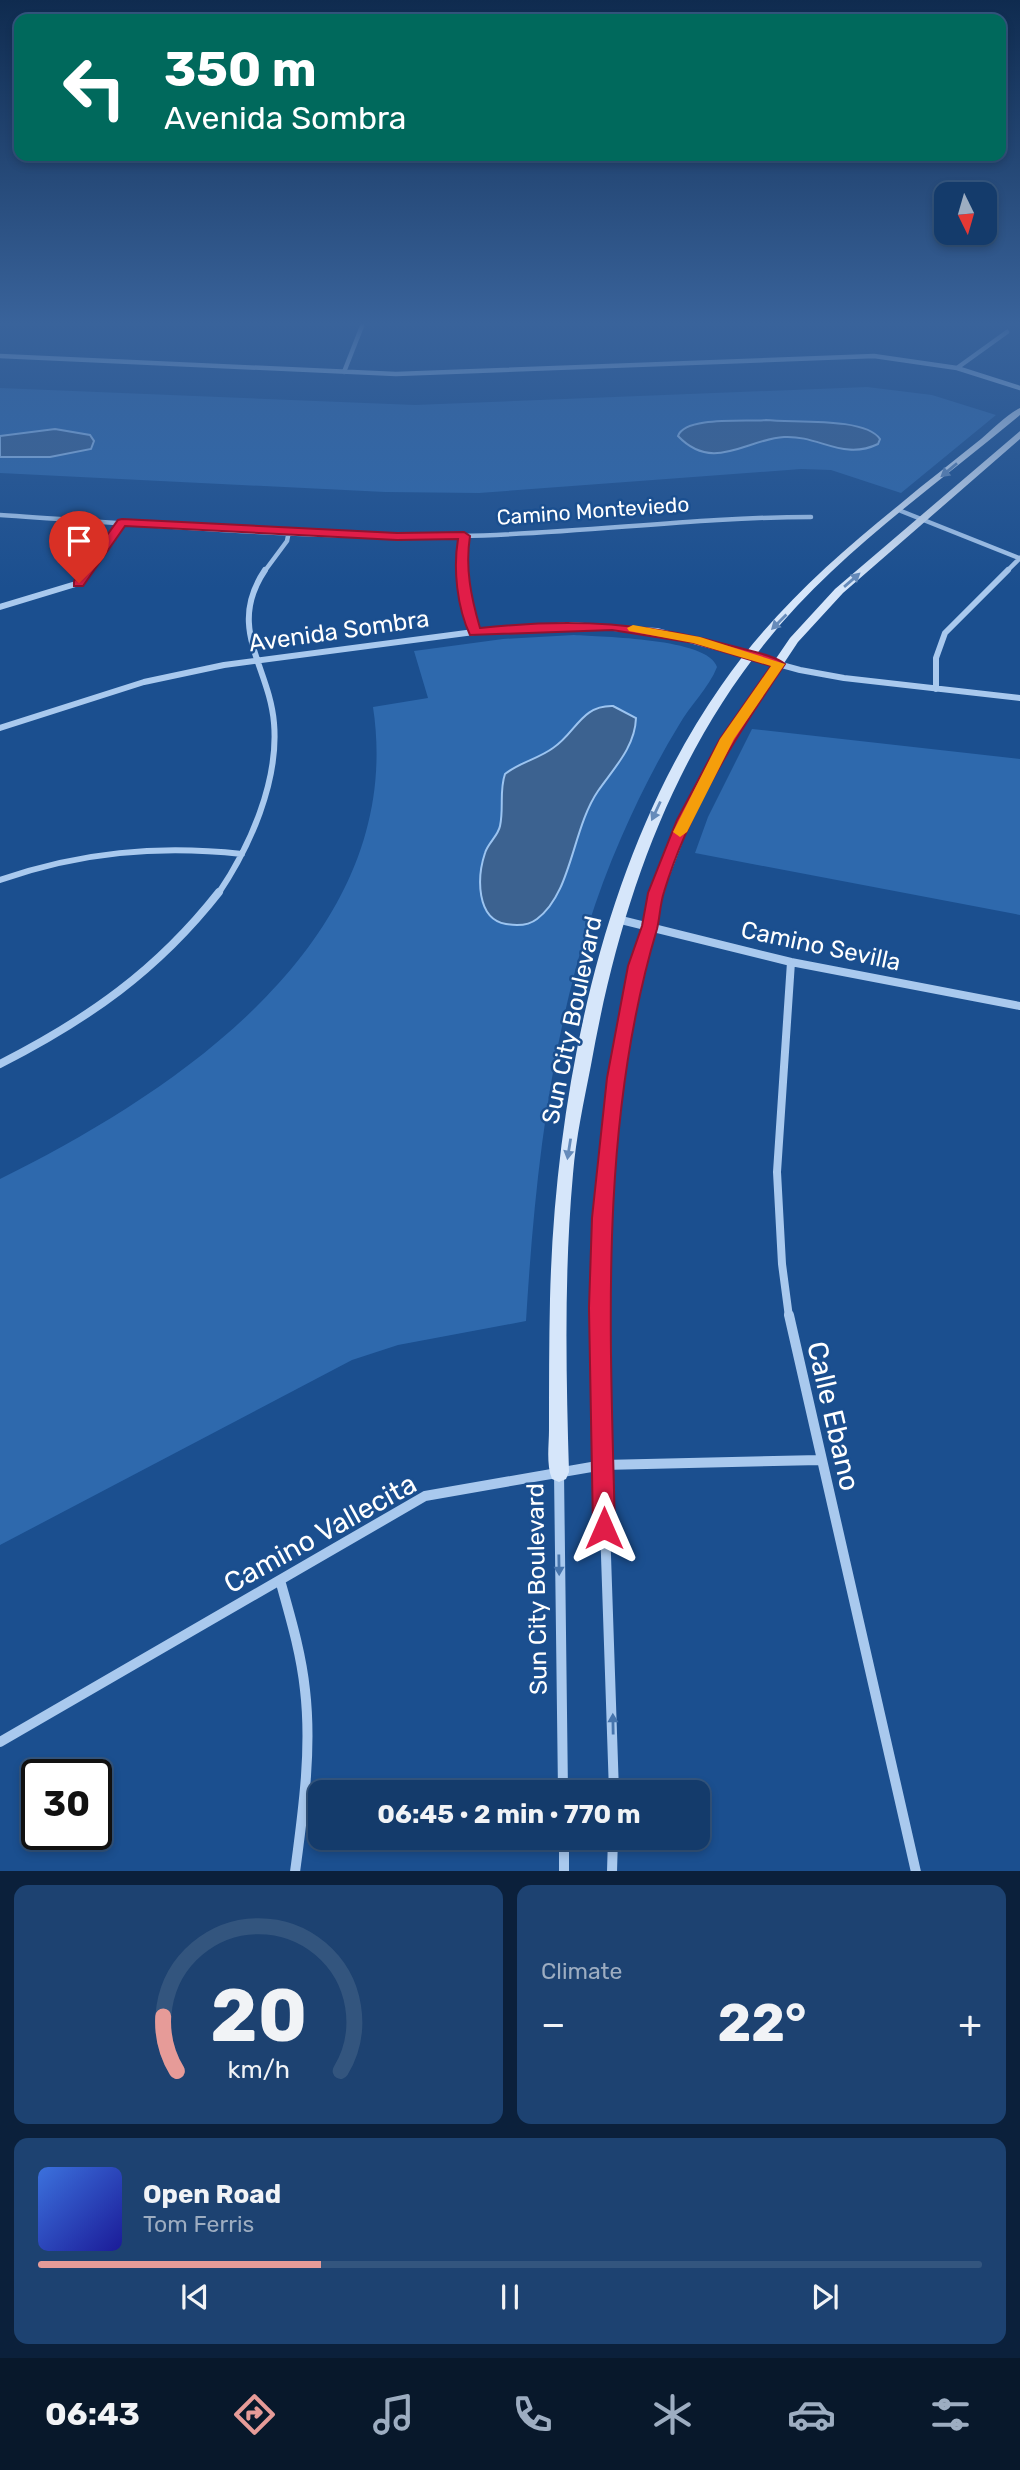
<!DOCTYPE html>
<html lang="en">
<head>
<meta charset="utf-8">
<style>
  :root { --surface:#143b6b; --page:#1d4271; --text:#f1f3f6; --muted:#9dadc1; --line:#33557e; --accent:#e69b98 }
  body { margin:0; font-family:Rubik,sans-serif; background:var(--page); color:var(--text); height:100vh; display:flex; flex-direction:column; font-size:26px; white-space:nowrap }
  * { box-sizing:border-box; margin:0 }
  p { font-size:23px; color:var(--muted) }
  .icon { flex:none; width:38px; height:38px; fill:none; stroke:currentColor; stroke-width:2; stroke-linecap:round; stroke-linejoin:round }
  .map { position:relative; height:1871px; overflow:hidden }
  .details { display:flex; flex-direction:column; gap:14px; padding:14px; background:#0b203b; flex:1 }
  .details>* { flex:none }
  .banner { position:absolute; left:14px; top:14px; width:992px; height:147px; border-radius:14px; box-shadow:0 4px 10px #0003,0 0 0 2px var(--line); background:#00695c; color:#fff; overflow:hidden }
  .needle { width:46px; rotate:175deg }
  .tools { position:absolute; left:934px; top:182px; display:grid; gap:14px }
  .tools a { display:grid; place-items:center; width:63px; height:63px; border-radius:14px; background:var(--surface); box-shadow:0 4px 10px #0003,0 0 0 2px var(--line); font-size:35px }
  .speed { position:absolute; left:21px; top:1759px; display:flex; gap:14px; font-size:35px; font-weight:700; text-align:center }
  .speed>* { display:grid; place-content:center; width:91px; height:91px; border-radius:50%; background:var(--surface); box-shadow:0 4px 10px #0003,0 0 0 2px var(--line); line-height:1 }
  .speed .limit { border:4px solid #111; border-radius:10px; background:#fff; color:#111 }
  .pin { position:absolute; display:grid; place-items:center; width:60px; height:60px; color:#fff; margin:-72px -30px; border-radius:50% 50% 50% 0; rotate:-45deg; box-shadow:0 0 7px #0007 }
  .pin .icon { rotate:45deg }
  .me { position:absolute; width:77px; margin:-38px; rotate:0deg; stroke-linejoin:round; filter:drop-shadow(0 0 5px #0008) }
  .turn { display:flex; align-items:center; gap:24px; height:147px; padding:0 35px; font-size:32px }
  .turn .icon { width:91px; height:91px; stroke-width:2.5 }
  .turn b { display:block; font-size:49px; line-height:60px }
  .big { font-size:52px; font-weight:700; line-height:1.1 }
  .details .tile { flex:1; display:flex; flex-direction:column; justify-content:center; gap:10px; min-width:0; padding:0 24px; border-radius:14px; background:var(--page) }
  .details .dial { align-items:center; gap:0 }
  .dial svg { height:182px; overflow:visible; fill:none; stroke:var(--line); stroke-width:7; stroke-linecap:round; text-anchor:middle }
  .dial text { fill:var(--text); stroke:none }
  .song { display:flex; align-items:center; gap:21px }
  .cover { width:84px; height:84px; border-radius:10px; background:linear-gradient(135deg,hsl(220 70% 55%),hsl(240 70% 35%)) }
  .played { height:7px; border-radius:4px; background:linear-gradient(90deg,var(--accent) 30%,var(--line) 30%) }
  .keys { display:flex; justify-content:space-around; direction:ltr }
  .heat { display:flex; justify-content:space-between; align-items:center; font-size:38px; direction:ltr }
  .details .tiles { flex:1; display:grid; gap:14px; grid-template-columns:1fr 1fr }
  .tile:last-child { grid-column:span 2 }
  .trip { position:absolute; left:308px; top:1780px; width:402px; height:70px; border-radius:14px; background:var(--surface); box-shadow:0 4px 10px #0003,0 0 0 2px var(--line); font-weight:700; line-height:70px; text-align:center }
  .tabs { display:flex; height:112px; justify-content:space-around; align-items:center; background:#08182b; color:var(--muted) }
  .tabs .icon { width:49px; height:49px }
  .tabs .selected { color:var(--accent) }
  .tabs b { font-size:32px; color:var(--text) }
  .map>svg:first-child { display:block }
</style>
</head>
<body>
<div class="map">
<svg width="1020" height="1872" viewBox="0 0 1020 1872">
  <rect width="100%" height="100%" fill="#1b4f8f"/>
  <path fill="#2e69ad" d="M867,387L932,395L996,415L901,493L831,470L801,469L479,493L385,492L0,473V388L415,405Z
    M574,635C601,637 709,638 717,667C709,688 690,705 679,725C657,761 638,799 621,838C555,989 536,1158 526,1321L398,1345L352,1360L0,1545V1179C178,1091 408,938 373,707L428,698L414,651L503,639Z
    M752,729L1020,759V915L695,853L708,817Z"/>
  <path fill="#3c6290" stroke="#9cc4f0" stroke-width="2" d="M766,420C795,423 865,417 880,439L878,444C843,461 819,435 784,437C747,439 713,473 678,436C685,416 747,422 766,420Z
    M55,429L90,435L94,441L91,449L50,457H0V436Z
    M613,706L636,718C635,747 614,768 598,791C572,829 572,893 537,919C528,926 517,926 506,924C476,919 477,877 485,853C488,843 498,836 500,826C504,808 499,791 505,774C520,762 538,759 553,748C576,733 581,705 613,706Z"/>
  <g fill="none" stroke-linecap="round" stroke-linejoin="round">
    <path stroke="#a9c9ee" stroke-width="4.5" d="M0,356L396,374L874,356L957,368L1020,388
      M957,368L1007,332
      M344,372L362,326
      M901,511L1019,558
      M0,515C153,525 307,539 461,536C578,534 694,517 811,517
      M87,572L122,522
      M264,572L287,541L289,531
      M462,572L464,536
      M1006,572L1020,558"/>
    <path stroke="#a9c9ee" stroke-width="6" d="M462,570L474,632
      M0,607L79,583L88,570
      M936,689V658L945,633L1008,570
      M0,728L144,682L224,665L474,632L570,625L657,631L800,670L844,678L1020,698
      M0,880C80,852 158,845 242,854
      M218,894C250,847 279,781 274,723C269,665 226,628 265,570"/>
    <path stroke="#a9c9ee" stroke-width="8" d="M617,919L791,962L1020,1006
      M0,1064C88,1019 157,971 219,892
      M789,1317L782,1264L777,1172L791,962"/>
    <path stroke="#a9c9ee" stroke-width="10" d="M789,1315L916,1872
      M603,1467L614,1792
      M559,1473L563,1792
      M280,1580C290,1616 301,1652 305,1690C312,1750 303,1812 295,1872
      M0,1742L425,1496L603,1465L820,1460
      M564,1838V1872
      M612,1872L613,1838"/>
    <path fill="#d6e6fa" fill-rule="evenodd" d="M1020,408V415C934,487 836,554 766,642C667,765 618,913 591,1065C584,1101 576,1137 573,1174C564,1273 566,1373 569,1472L566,1479L559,1482L552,1479C546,1464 549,1445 549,1430C549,1386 549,1343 550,1299C555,1094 602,856 721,686C769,616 833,558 899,505C926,482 954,461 981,439C993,429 1006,415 1020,408Z
      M1020,431V439L843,593L798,642L733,740L691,820L663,893L657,926L643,966L624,1078L609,1218L613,1465L610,1472L603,1475L596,1472L593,1465V1218L608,1078L629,966L643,926L649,893L679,820L721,739L790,638L835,589Z"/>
  </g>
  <defs><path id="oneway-solid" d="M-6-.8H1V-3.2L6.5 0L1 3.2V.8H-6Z" transform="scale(1.75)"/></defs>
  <g fill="#668bba">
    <use href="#oneway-solid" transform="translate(949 470) rotate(140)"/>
    <use href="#oneway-solid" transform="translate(852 580) rotate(-41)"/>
    <use href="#oneway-solid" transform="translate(779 622) rotate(135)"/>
    <use href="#oneway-solid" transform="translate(656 811) rotate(115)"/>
    <use href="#oneway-solid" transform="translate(569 1149) rotate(99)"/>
  </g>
  <g fill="#4674ac">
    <use href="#oneway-solid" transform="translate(559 1565) rotate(89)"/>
    <use href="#oneway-solid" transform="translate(613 1724) rotate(-91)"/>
  </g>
  <linearGradient id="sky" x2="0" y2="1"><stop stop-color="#0f2b4f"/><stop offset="0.55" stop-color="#39639b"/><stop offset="1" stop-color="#39639b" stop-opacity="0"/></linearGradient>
  <rect width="1020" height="588" fill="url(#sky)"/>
  <path fill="#e11d48" stroke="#92132f" stroke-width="2" d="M122,519L397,533L464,532L470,536C465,568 471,597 480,628C572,618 650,622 740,648C753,652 774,655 785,664C737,735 689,809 664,892C660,904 660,917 657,929C599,1123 610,1327 615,1528L612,1536L604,1539L596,1536L593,1528L589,1308L592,1218L607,1078L628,966L642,926L648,893L677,820L720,739L771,666L694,643L612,630L470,635C457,607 453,569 458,539L397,540L125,526L83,586H74V581L118,520Z"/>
  <path fill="#f59e0b" d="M633,625L700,637L785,664L734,739L687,832L680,837L673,832L720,739L771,666L693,643L629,631L627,628Z"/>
  <g text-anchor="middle" stroke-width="5" stroke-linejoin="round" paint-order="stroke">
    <g font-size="21" fill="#fff" stroke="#1b4f8f">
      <text transform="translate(593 511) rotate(-4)" y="7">Camino Monteviedo</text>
    </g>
    <g font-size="24" fill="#fff" stroke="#1b4f8f">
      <text transform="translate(339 631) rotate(-8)" y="8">Avenida Sombra</text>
      <text transform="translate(821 946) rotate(12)" y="8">Camino Sevilla</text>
      <text transform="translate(572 1020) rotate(-78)" y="8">Sun City Boulevard</text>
      <text transform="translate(537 1589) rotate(-91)" y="8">Sun City Boulevard</text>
    </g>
    <g font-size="28" fill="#fff" stroke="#1b4f8f">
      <text transform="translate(834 1416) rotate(77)" y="10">Calle Ebano</text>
      <text transform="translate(320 1533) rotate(-29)" y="10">Camino Vallecita</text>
    </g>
  </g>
</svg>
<div class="tools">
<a><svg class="needle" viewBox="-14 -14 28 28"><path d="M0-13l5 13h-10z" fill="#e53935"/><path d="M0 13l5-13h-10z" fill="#9dadc1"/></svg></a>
</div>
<div class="speed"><div class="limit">30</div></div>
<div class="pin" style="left:79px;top:583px;background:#d93025"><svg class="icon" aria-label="arrive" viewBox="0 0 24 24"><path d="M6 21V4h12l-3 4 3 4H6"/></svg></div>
<svg class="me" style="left:604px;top:1528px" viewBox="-20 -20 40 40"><path d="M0-17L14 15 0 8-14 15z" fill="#e11d48" stroke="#fff" stroke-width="4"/></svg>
<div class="trip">06:45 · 2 min · 770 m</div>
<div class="banner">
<div class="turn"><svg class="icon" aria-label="left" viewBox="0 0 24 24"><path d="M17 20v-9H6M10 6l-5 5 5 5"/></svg><div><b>350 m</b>Avenida Sombra</div></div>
</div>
</div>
<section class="details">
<div class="tiles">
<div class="tile dial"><svg viewBox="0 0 100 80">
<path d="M14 69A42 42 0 1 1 86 69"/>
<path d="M14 69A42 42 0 0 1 8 45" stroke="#e69b98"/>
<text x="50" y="56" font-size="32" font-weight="700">20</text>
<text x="50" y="72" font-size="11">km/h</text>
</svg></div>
<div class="tile"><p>Climate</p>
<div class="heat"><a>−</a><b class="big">22°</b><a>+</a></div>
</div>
<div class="tile">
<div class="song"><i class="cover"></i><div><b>Open Road</b><p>Tom Ferris</p></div></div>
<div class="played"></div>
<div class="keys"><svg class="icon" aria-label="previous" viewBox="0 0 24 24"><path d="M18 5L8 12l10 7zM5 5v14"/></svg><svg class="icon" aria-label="pause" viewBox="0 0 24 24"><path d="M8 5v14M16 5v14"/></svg><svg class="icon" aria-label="next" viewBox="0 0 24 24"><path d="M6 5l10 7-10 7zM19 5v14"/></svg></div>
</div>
</div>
</section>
<nav class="tabs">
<b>06:43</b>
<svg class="icon selected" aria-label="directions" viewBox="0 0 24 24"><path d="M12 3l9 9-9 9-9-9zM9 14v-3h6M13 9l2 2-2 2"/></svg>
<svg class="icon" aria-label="music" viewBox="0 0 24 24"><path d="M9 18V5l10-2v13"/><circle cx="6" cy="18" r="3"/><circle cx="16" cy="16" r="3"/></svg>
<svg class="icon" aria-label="phone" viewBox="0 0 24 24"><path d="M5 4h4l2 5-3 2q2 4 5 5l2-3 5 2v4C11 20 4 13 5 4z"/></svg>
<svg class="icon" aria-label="climate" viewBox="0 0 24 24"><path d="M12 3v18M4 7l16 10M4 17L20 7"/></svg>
<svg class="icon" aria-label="car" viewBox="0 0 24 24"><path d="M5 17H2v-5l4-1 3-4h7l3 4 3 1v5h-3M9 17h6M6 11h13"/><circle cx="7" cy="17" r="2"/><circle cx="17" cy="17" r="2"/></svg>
<svg class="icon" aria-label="filters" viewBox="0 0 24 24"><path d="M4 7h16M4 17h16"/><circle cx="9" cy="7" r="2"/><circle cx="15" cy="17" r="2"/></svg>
</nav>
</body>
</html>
